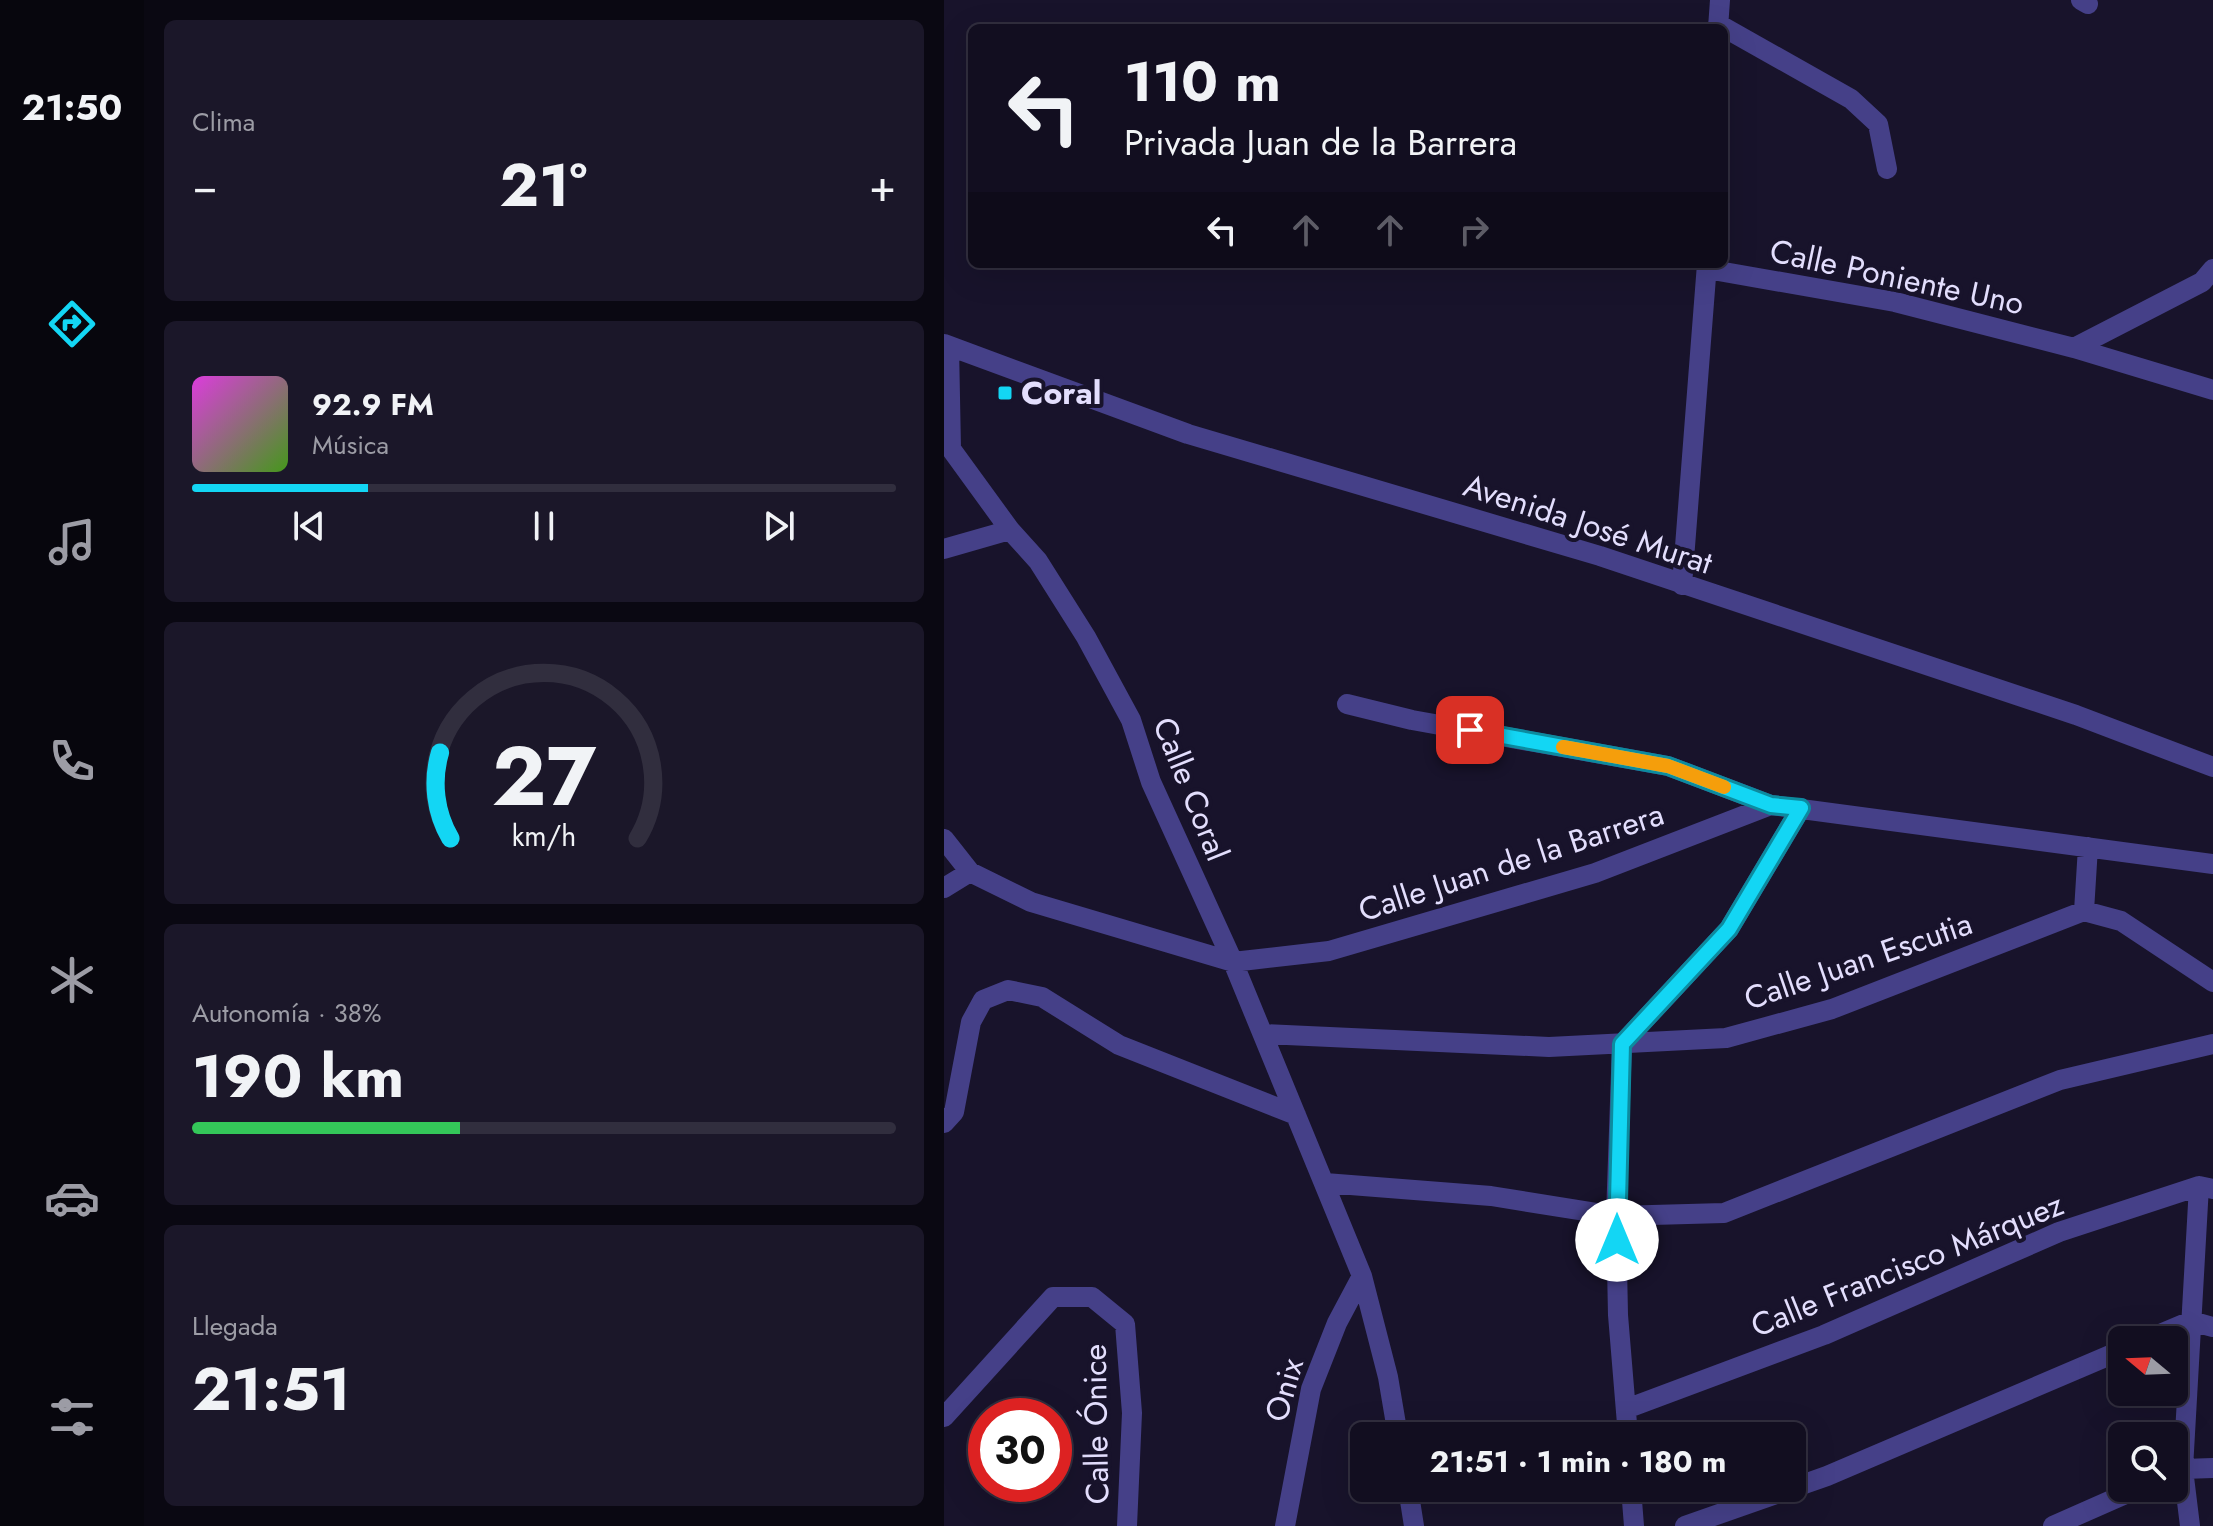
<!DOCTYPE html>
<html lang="es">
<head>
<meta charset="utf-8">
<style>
  :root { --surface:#120e20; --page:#1b1729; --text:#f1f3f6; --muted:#9c9ca5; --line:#312e3e; --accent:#13d6f4 }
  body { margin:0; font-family:Jost,sans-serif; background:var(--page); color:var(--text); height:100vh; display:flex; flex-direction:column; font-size:30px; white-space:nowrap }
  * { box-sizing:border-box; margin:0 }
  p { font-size:26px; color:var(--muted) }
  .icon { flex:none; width:44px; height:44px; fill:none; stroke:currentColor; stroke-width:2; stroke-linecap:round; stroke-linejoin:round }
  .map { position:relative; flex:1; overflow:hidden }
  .panel { display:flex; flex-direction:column; gap:20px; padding:20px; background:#0a0812; width:800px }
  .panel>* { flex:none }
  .hud { position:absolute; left:24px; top:24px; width:760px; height:244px; border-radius:12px; box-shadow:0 8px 32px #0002,0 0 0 2px var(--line); background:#120e20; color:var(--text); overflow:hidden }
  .needle { width:52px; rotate:289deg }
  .fabs { position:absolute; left:1164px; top:1326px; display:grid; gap:16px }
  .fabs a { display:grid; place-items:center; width:80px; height:80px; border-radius:12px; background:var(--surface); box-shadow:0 8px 32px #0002,0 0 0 2px var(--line); font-size:40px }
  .speed { position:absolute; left:24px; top:1398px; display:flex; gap:16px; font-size:40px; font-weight:700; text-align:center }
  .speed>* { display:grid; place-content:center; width:104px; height:104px; border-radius:50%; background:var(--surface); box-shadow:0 8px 32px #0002,0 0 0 2px var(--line); line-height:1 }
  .speed .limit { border:12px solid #d22; background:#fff; color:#111 }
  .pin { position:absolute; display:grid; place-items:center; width:68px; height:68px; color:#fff; margin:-34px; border-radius:16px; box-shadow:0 4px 12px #0006 }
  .me { position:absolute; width:88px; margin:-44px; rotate:0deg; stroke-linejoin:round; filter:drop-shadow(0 0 6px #0008) }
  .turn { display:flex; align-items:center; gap:28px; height:168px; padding:0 24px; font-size:36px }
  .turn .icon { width:104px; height:104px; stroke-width:2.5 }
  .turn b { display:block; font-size:56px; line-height:68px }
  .lanes { display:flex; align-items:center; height:76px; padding:0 24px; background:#0003; justify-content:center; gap:40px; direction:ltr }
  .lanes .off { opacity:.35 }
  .big { font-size:60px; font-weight:700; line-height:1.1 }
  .panel .card { flex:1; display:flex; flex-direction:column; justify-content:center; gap:12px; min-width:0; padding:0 28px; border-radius:12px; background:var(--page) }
  .panel .dial { align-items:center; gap:0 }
  .dial svg { height:208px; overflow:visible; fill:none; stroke:var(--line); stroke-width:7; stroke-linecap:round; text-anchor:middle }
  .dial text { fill:var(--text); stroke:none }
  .song { display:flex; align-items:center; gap:24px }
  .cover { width:96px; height:96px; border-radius:12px; background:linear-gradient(135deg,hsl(300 70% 55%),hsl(100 70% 35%)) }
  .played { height:8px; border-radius:4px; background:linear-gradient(90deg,var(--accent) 25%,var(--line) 25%) }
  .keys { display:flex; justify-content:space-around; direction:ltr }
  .heat { display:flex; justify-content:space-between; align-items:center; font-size:44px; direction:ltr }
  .charge { height:12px; border-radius:6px; background:linear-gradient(90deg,#34c759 38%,var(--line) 0) }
  .trip { position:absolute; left:406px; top:1422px; width:456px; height:80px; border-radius:12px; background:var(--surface); box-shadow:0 8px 32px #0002,0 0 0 2px var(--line); font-weight:700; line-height:80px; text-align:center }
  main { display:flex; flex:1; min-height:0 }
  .tab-bar { display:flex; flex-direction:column; width:144px; justify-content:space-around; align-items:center; background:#07060d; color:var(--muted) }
  .tab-bar .icon { width:56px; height:56px }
  .tab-bar .current { color:var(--accent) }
  .tab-bar b { font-size:36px; color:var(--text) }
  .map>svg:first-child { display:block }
</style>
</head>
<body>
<main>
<nav class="tab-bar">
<b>21:50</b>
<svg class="icon current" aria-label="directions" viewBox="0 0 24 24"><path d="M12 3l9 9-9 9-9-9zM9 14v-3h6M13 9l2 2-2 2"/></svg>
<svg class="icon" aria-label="music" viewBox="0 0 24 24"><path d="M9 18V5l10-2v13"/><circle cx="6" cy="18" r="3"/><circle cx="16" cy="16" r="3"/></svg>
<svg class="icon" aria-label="phone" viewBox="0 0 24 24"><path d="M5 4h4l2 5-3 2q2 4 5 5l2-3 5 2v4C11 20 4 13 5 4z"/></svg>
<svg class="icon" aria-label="climate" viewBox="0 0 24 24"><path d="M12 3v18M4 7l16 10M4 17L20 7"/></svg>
<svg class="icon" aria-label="car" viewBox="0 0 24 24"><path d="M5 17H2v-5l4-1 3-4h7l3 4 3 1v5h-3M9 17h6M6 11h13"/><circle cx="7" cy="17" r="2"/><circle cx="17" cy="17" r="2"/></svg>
<svg class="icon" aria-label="filters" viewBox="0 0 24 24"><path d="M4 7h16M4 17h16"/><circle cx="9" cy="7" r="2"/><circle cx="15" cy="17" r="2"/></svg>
</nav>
<section class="panel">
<div class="card"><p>Clima</p>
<div class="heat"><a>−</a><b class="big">21°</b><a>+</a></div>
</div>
<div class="card">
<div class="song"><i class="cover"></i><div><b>92.9 FM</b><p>Música</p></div></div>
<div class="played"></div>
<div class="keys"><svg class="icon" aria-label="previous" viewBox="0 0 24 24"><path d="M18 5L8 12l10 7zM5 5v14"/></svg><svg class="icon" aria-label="pause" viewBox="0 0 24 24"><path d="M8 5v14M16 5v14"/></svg><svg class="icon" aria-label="next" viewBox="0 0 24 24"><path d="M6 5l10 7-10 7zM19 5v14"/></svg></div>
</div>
<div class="card dial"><svg viewBox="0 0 100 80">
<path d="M14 69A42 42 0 1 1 86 69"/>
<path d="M14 69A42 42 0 0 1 10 36" stroke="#13d6f4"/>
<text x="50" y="56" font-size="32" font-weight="700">27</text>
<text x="50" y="72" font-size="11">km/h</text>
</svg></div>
<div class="card"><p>Autonomía · 38%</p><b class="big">190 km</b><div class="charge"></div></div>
<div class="card"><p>Llegada</p><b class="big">21:51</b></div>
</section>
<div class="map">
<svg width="1269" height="1526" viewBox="0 0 1269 1526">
  <rect width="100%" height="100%" fill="#18132b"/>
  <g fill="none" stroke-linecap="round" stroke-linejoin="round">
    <path stroke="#454088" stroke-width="20" d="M1137,0L1144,4
      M774,24L907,99L934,124L943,169
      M774,28L776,0
      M763,269L951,302L1130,348L1269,390
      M0,344L244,434L656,556L1132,715L1269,767
      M5,346L7,449L66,530L94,561L142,637L187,720L207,782L289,962L418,1276L444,1377L454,1436
      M1130,348L1258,282L1269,269
      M0,549L66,530
      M738,585L763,264
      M403,704L468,720L724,766L827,805
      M0,839L26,872L87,902L289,962L385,951L651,873L827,805L1269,864
      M1144,847L1140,911L1177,921L1269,982
      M0,888L26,872
      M319,1034L605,1047L782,1038L888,1009L1140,911
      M0,1123L10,1112L27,1022L39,1000L64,990L98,997L175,1045L352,1115
      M381,1183L547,1196L672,1216L780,1213L1116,1080L1269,1044
      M1202,1340L1247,1321L1269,1327
      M682,1409L880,1335L1115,1232L1255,1186L1269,1189
      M0,1417L109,1297H148L181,1324L188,1413L183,1526
      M684,1436L674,1315L672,1216L678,1044L785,929L857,808
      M1230,1473L1239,1469L1269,1468
      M464,1488L470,1526
      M687,1488L690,1526
      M341,1526L367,1389L393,1323L418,1276
      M741,1526L883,1476L1178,1350
      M1109,1526L1195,1488
      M1246,1526L1239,1469L1255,1186"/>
  </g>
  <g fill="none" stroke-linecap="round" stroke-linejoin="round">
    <g stroke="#0c8b9f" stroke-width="20">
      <path id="route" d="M526,730L724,766L827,805L857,808L785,929L678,1044L673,1240"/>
    </g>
    <use href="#route" stroke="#13d6f4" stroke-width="14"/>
    <path stroke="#f59e0b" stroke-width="14" d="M619,747L724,766L780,787"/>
  </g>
  <rect fill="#13d6f4" stroke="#18132b" stroke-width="3" x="53" y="385" width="16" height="16" rx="4"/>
  <g text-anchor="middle" stroke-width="8" stroke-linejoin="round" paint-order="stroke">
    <g font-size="32" fill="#e3defd" stroke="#18132b">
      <text transform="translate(953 277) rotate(12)" y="11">Calle Poniente Uno</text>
      <text transform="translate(644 524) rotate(18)" y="11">Avenida José Murat</text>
      <text transform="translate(247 789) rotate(68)" y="11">Calle Coral</text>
      <text transform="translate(567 862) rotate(-18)" y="11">Calle Juan de la Barrera</text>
      <text transform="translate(914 961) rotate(-19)" y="11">Calle Juan Escutia</text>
      <text transform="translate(963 1265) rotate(-22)" y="11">Calle Francisco Márquez</text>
      <text transform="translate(340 1390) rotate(-74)" y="11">Onix</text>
      <text transform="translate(152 1424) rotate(-91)" y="11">Calle Ónice</text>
    </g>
    <g font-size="32" font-weight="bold" fill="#e3defd" stroke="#18132b" text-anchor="start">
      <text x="77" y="404">Coral</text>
    </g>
  </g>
</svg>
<div class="fabs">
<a><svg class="needle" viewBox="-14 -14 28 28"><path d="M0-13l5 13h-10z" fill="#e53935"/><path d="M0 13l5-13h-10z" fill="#9c9ca5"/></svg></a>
<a><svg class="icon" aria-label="search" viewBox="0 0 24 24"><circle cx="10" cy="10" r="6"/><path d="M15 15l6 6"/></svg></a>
</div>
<div class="speed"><div class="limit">30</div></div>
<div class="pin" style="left:526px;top:730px;background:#d93025"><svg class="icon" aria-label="arrive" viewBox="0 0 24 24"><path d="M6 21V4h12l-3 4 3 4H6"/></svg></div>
<svg class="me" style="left:673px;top:1240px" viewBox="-20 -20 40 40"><circle r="19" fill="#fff"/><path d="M0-13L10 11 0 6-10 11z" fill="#13d6f4"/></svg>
<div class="trip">21:51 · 1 min · 180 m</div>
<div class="hud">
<div class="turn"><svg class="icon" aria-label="left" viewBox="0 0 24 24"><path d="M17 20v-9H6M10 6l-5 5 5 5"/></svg><div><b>110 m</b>Privada Juan de la Barrera</div></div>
<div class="lanes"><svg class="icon" aria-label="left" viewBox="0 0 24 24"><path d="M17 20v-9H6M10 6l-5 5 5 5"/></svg><svg class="icon off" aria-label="ahead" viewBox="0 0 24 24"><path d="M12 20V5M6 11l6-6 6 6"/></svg><svg class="icon off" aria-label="ahead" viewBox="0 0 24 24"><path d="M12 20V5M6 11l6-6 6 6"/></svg><svg class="icon off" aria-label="right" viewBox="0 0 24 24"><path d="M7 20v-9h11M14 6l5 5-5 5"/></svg></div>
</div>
</div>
</main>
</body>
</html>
